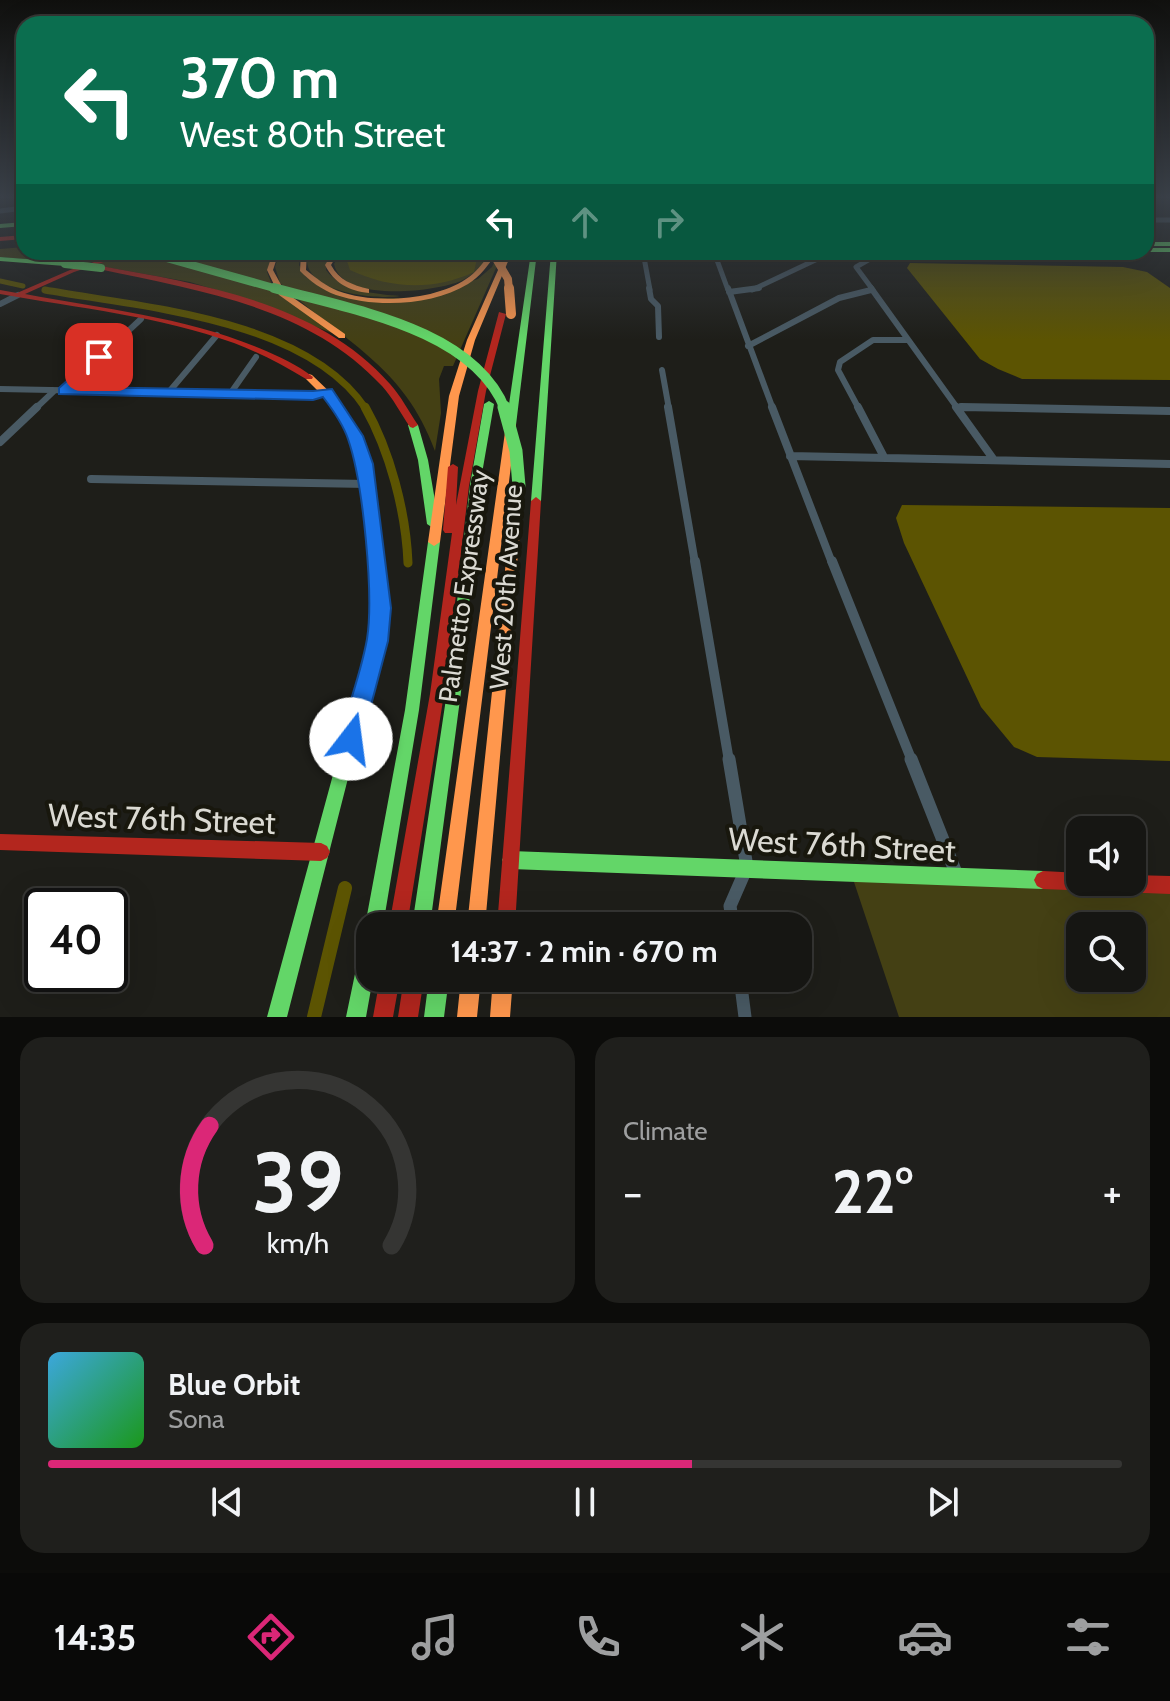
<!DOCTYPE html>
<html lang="en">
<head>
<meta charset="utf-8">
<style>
  :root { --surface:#161613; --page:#1f1f1c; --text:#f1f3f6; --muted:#9e9fa0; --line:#353533; --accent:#db2777 }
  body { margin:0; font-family:Cabin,sans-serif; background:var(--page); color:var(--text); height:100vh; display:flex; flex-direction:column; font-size:30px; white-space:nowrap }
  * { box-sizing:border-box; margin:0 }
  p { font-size:26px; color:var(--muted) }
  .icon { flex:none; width:44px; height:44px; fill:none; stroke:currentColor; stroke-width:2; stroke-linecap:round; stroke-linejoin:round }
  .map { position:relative; height:1017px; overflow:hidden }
  .panel { display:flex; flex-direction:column; gap:20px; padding:20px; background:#0c0c0a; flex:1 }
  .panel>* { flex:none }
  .guide { position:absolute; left:16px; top:16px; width:1138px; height:244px; border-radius:24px; box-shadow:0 8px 32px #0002,0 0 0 2px var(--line); background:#0b6e4f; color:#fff; overflow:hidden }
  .buttons { position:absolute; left:1066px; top:816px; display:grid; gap:16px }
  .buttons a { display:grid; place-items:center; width:80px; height:80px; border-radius:16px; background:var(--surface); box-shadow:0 8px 32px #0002,0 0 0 2px var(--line); font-size:40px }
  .speed { position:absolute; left:24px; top:888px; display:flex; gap:16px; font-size:40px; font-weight:700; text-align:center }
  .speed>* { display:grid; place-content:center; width:104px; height:104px; border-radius:50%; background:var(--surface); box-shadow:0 8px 32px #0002,0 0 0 2px var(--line); line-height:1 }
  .speed .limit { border:4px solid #111; border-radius:12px; background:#fff; color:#111 }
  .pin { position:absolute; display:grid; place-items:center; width:68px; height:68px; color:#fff; margin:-34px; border-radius:16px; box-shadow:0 4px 12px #0006 }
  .me { position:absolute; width:88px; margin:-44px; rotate:15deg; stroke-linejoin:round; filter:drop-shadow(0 0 6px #0008) }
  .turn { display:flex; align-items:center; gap:28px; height:168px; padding:0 32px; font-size:36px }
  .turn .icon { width:104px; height:104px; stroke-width:2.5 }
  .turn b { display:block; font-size:56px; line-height:68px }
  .lanes { display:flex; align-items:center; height:76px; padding:0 32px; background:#0003; justify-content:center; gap:40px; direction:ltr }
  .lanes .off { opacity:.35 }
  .big { font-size:60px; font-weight:700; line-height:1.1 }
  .panel .card { flex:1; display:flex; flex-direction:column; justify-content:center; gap:12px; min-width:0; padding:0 28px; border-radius:24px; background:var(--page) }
  .panel .dial { align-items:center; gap:0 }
  .dial svg { height:208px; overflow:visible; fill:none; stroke:var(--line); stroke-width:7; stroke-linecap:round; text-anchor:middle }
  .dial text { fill:var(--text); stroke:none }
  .song { display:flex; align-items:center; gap:24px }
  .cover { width:96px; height:96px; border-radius:12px; background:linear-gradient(135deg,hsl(200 70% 55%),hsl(120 70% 35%)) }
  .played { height:8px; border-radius:4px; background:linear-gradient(90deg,var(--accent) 60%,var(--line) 60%) }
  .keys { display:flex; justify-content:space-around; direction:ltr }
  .heat { display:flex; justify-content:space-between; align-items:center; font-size:44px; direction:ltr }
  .panel .tiles { flex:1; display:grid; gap:20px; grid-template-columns:1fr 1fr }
  .card:last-child { grid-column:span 2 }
  .trip { position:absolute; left:356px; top:912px; width:456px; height:80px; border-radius:24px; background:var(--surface); box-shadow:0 8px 32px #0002,0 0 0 2px var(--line); font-weight:700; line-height:80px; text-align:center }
  .dock { display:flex; height:128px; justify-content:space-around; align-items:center; background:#090908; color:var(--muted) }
  .dock .icon { width:56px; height:56px }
  .dock .current { color:var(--accent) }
  .dock b { font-size:36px; color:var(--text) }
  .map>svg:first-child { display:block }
</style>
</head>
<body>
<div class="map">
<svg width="1170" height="1017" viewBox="0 0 1170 1017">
  <rect width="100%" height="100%" fill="#1e1e19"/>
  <path fill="#444014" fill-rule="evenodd" d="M24,247V252H123L85,264L0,257V249Z
    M137,252H272L267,272L272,285L332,333L233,295L190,282L94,265Z
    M280,252H301L299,265L306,277L356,298H419L478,279L492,267L499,252H503L453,366H444L439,379L441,413L435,451C404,365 343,342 280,283L275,267Z
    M308,252H333L327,260L326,270C341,291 376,294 400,296C374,300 297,292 308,252Z
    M341,252H478L487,263C478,269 470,277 461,281C434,292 342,303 334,264Z
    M853,879L1170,891V1017H899ZM1080,926H1132V978H1080Z"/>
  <path fill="#5c5402" d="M352,252H467L478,254L474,272C433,291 391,289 350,270L346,258Z
    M910,263L1123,267L1147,272L1170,288V380L1022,379L998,369L980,359L907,268Z
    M902,505L1170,508V761L1037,757L1014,747L981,707L904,543L896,518Z"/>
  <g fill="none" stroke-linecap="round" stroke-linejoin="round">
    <path stroke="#5c5402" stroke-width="5" d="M0,281L23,286"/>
    <path stroke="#5c5402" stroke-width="7" d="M45,290C142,307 307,319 366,409"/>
    <path stroke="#5c5402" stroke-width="9" d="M365,407C390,451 406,512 408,563"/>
    <path stroke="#5c5402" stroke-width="14" d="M314,1017L345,888"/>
    <path stroke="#495a64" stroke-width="5" d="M0,211L24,208
      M1146,220H1170
      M643,252L650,290
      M714,252L728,290
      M752,290L826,255V252
      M873,290L856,267L882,252"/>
    <path stroke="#495a64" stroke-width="6" d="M649,288L651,299L658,306L659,337
      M728,288L773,409
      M871,288L958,409
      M729,292L759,288
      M0,304L18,295
      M748,346L839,298L871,290
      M662,370L669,409
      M0,389L313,395L327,392
      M64,391L141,319
      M168,393L217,335
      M230,394L256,357
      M956,407L1068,409
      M35,409L54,391
      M859,409L838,370L840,362L873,340H907"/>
    <path stroke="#495a64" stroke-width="8" d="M668,407L695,563
      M772,407L832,563
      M858,407L884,457
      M956,407L994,460
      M961,407L1170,411
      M0,442L37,407
      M790,456L1170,464
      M91,479L367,484"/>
    <path stroke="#495a64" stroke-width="10" d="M695,561L729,761
      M832,561L912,761"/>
    <path stroke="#495a64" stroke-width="13" d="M729,759L747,867L730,906L733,926
      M911,759L958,878
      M740,978L745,1017"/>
    <path fill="#63d668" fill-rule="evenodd" d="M24,222V226L0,228V224Z
      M1146,242H1170V246H1146Z
      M1146,248H1170V252H1146Z
      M531,252H537L516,425L511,428L506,425Z
      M551,252H557L541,501L536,505L531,501Z
      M0,257L65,262L68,264L65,266L0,261Z
      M489,401L494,404L480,485L461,692L430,926H412L447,692L470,485L484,404Z
      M413,422L418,425L428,460L439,524L433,528L427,524L418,460L408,425Z
      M434,538L440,542L419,710L383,926H370V934L368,932L365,926L405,710L428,542Z
      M371,655L376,657L378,661L287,1017H267L364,661L366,657Z
      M511,851L1043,871L1049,874L1052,880L1049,886L1043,889L511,869L505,866L502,860L505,854Z
      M370,936V978H373L366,1017H346L361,945L363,938Z
      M429,978H449L444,1017H424Z"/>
    <path fill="#ff974d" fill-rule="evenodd" d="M273,252H279L273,270L285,292L345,334V338H339L279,295L267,270Z
      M301,252H307L306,270C316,278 326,286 338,291C373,304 434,301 466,279C477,272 483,263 491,252H497C489,264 481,276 468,284C432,306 375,308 336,295C322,290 310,281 300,271Z
      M333,252H339L331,265C339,280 352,285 369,289V293C349,291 334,283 325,265Z
      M506,252H512L475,340L459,396L440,542L434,546L428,542L449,396L467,340Z
      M309,374L312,375L337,399L357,429L369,463L386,601L387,627L378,661L376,665L371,667L366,665L364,661L373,627L374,601L359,463L347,429L330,403L306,379V375Z
      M511,422L516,425L454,926H436L506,425Z
      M519,483L524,486L485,926H467L514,486Z
      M461,978H481L477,1017H457Z
      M493,978H513L510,1017H490Z"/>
    <path fill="#b3261e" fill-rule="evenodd" d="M24,235V239L0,241V237Z
      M124,252H134L74,272L25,294C104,309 185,317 259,348C278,356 298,365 313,377L312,379H306C283,365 260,353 234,343C159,316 78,308 0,294V290L17,293L70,270Z
      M101,266C202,284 319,303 390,384C401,396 409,412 418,425L413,428L410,427C401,414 393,398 382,386C308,306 200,291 99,269L98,268Z
      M499,312L506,314L486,391L469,486L444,694L407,926H389L430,694L452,533H445L443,530L448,467L453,464L458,467L456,505L478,391Z
      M536,497L541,501L515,926H497L531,501Z
      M0,834L321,843L327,846L330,852L327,858L321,861L0,850Z
      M1043,871L1080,873V882H1132V875L1170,876V894L1043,889L1037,886L1034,880L1037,874Z
      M380,978H400L393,1017H373Z
      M404,978H424L418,1017H398Z"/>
    <path stroke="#63d668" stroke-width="8" d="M145,252L281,290
      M65,264L101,268"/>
    <path stroke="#63d668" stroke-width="10" d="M274,288C348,309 473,328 505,409"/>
    <path stroke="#63d668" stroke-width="13" d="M504,407L516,451L519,486"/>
    <path stroke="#ff974d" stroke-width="8" d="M492,252L508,279L509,290"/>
    <path stroke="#ff974d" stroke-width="10" d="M509,288L511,314"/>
  </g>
  <linearGradient id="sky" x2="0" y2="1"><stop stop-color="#10100e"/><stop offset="0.58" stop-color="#3b4149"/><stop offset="1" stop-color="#3b4149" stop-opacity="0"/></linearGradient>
  <rect width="1170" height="340" fill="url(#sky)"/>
  <path fill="#1a73e8" stroke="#114b97" stroke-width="2" d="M99,352L106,357L77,387L313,391L332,389L363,436L373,464L391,608L388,641L360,747L351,751L342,747L339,739C348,707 361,673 367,639C374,595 363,482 348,439C343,424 333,410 323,397L313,400L59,394V388Z"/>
  <g text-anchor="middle" stroke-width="8" stroke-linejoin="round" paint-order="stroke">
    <g font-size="26" fill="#dbdad3" stroke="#18170d">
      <text transform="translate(464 586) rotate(-82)" y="9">Palmetto Expressway</text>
      <text transform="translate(506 587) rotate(-86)" y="9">West 20th Avenue</text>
    </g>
    <g font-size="32" fill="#dbdad3" stroke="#18170d">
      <text transform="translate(162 819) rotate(2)" y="11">West 76th Street</text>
      <text transform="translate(842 845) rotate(3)" y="11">West 76th Street</text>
    </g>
  </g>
</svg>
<div class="buttons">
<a><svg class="icon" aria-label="sound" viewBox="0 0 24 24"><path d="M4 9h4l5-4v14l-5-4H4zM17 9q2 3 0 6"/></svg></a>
<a><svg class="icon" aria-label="search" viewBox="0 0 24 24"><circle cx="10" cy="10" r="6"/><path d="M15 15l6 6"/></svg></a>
</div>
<div class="speed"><div class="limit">40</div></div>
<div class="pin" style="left:99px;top:357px;background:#d93025"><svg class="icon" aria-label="arrive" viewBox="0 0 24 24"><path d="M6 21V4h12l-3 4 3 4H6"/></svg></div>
<svg class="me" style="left:351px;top:739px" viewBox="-20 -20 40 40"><circle r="19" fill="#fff"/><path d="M0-13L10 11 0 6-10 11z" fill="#1a73e8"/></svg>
<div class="trip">14:37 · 2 min · 670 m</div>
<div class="guide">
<div class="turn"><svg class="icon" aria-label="left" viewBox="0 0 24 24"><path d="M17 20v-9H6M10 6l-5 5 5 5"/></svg><div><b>370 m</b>West 80th Street</div></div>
<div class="lanes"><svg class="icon" aria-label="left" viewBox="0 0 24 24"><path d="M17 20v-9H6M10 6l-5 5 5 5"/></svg><svg class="icon off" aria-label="ahead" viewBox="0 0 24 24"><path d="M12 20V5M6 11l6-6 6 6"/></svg><svg class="icon off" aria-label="right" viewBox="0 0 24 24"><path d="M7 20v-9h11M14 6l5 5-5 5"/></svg></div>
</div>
</div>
<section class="panel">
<div class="tiles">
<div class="card dial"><svg viewBox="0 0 100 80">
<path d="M14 69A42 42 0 1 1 86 69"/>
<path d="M14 69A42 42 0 0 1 16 23" stroke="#db2777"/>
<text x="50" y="56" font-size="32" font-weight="700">39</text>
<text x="50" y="72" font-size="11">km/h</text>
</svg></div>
<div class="card"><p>Climate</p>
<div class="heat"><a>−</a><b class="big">22°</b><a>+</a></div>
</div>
<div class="card">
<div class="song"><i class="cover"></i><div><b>Blue Orbit</b><p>Sona</p></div></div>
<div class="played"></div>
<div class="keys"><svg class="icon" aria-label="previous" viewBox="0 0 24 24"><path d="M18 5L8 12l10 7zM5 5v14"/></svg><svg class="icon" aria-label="pause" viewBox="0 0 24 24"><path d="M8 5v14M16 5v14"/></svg><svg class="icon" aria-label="next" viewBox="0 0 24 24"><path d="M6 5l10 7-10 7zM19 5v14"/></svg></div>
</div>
</div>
</section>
<nav class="dock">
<b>14:35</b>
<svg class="icon current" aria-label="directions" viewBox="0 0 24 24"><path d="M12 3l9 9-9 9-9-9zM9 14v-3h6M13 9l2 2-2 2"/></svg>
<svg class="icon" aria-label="music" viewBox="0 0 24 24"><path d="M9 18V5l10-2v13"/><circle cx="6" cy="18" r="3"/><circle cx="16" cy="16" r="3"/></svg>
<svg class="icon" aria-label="phone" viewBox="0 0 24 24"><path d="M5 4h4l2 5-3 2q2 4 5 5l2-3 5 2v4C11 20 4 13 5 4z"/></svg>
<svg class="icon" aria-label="climate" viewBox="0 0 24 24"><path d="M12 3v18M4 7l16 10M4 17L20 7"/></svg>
<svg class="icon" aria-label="car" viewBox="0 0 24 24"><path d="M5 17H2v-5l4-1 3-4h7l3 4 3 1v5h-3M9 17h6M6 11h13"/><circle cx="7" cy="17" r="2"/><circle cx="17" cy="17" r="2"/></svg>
<svg class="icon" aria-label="filters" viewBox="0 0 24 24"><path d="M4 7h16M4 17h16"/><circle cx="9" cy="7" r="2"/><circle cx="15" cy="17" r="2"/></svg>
</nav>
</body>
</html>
